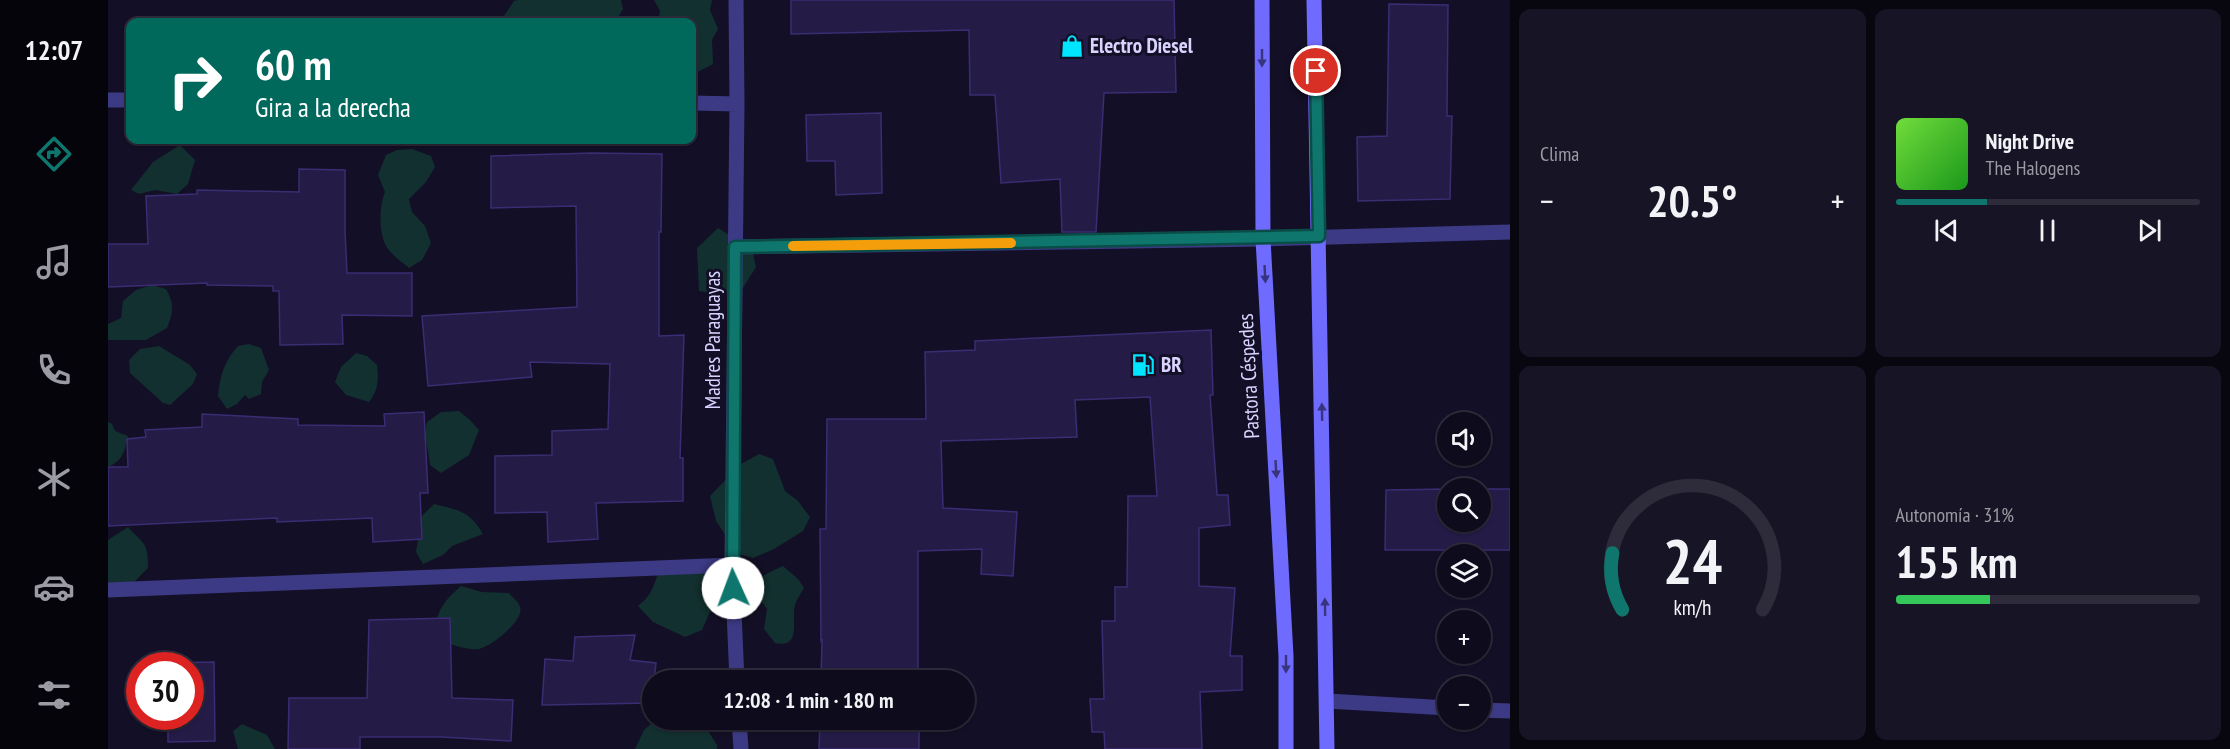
<!DOCTYPE html>
<html lang="es">
<head>
<meta charset="utf-8">
<style>
  :root { --surface:#0e0b1c; --page:#171425; --text:#f1f3f6; --muted:#9b9ba3; --line:#2e2b3b; --accent:#0f766e }
  body { margin:0; font-family:"PT Sans Narrow",sans-serif; background:var(--page); color:var(--text); height:100vh; display:flex; flex-direction:column; font-size:22px; white-space:nowrap }
  * { box-sizing:border-box; margin:0 }
  p { font-size:20px; color:var(--muted) }
  .icon { flex:none; width:33px; height:33px; fill:none; stroke:currentColor; stroke-width:2; stroke-linecap:round; stroke-linejoin:round }
  .map { position:relative; flex:1; overflow:hidden }
  .panel { display:flex; flex-direction:column; gap:9px; padding:9px; background:#08060f; width:720px }
  .panel>* { flex:none }
  .top-card { position:absolute; left:18px; top:18px; width:570px; height:126px; border-radius:12px; box-shadow:0 2px 4px #0004,0 0 0 2px var(--line); background:#00695c; color:#fff; overflow:hidden }
  .fabs { position:absolute; left:1329px; top:412px; display:grid; gap:12px }
  .fabs a { display:grid; place-items:center; width:54px; height:54px; border-radius:50%; background:var(--surface); box-shadow:0 2px 4px #0004,0 0 0 2px var(--line); font-size:30px }
  .speed { position:absolute; left:18px; top:652px; display:flex; gap:12px; font-size:30px; font-weight:700; text-align:center }
  .speed>* { display:grid; place-content:center; width:78px; height:78px; border-radius:50%; background:var(--surface); box-shadow:0 2px 4px #0004,0 0 0 2px var(--line); line-height:1 }
  .speed .limit { border:9px solid #d22; background:#fff; color:#111 }
  .pin { position:absolute; display:grid; place-items:center; width:51px; height:51px; color:#fff; margin:-26px; border:3px solid #fff; border-radius:50%; box-shadow:0 2px 6px #0007 }
  .me { position:absolute; width:66px; margin:-33px; rotate:358deg; stroke-linejoin:round; filter:drop-shadow(0 0 4px #0008) }
  .turn { display:flex; align-items:center; gap:21px; height:126px; padding:0 30px; font-size:27px }
  .turn .icon { width:78px; height:78px; stroke-width:2.5 }
  .turn b { display:block; font-size:42px; line-height:51px }
  .big { font-size:45px; font-weight:700; line-height:1.1 }
  .panel .card { flex:1; display:flex; flex-direction:column; justify-content:center; gap:9px; min-width:0; padding:0 21px; border-radius:12px; background:var(--page) }
  .panel .dial { align-items:center; gap:0 }
  .dial svg { height:156px; overflow:visible; fill:none; stroke:var(--line); stroke-width:7; stroke-linecap:round; text-anchor:middle }
  .dial text { fill:var(--text); stroke:none }
  .song { display:flex; align-items:center; gap:18px }
  .cover { width:72px; height:72px; border-radius:9px; background:linear-gradient(135deg,hsl(100 70% 55%),hsl(120 70% 35%)) }
  .played { height:6px; border-radius:3px; background:linear-gradient(90deg,var(--accent) 30%,var(--line) 30%) }
  .keys { display:flex; justify-content:space-around; direction:ltr }
  .heat { display:flex; justify-content:space-between; align-items:center; font-size:33px; direction:ltr }
  .charge { height:9px; border-radius:4px; background:linear-gradient(90deg,#34c759 31%,var(--line) 0) }
  .panel .tiles { flex:1; display:grid; gap:9px; grid-template-columns:repeat(2,1fr) }
  .trip { position:absolute; left:534px; top:670px; width:333px; height:60px; border-radius:30px; background:var(--surface); box-shadow:0 2px 4px #0004,0 0 0 2px var(--line); font-weight:700; line-height:60px; text-align:center }
  main { display:flex; flex:1; min-height:0 }
  .tabs { display:flex; flex-direction:column; width:108px; justify-content:space-around; align-items:center; background:#06040b; color:var(--muted) }
  .tabs .icon { width:42px; height:42px }
  .tabs .on { color:var(--accent) }
  .tabs b { font-size:27px; color:var(--text) }
  .map>svg:first-child { display:block }
</style>
</head>
<body>
<main>
<nav class="tabs">
<b>12:07</b>
<svg class="icon on" aria-label="directions" viewBox="0 0 24 24"><path d="M12 3l9 9-9 9-9-9zM9 14v-3h6M13 9l2 2-2 2"/></svg>
<svg class="icon" aria-label="music" viewBox="0 0 24 24"><path d="M9 18V5l10-2v13"/><circle cx="6" cy="18" r="3"/><circle cx="16" cy="16" r="3"/></svg>
<svg class="icon" aria-label="phone" viewBox="0 0 24 24"><path d="M5 4h4l2 5-3 2q2 4 5 5l2-3 5 2v4C11 20 4 13 5 4z"/></svg>
<svg class="icon" aria-label="climate" viewBox="0 0 24 24"><path d="M12 3v18M4 7l16 10M4 17L20 7"/></svg>
<svg class="icon" aria-label="car" viewBox="0 0 24 24"><path d="M5 17H2v-5l4-1 3-4h7l3 4 3 1v5h-3M9 17h6M6 11h13"/><circle cx="7" cy="17" r="2"/><circle cx="17" cy="17" r="2"/></svg>
<svg class="icon" aria-label="filters" viewBox="0 0 24 24"><path d="M4 7h16M4 17h16"/><circle cx="9" cy="7" r="2"/><circle cx="15" cy="17" r="2"/></svg>
</nav>
<div class="map">
<svg width="1402" height="749" viewBox="0 0 1402 749">
  <rect width="100%" height="100%" fill="#130f26"/>
  <path fill="#12302f" d="M410,0H513L515,9L507,22H392L406,1Z
    M546,0H604L602,10L610,29L604,40L605,64L584,75V22H550L552,11Z
    M72,145L87,160L80,184L69,194L47,190L31,194L23,190L45,162Z
    M304,149L323,156L327,167L318,182L301,199L304,212L317,226L323,243L314,260L301,268C294,262 285,256 280,249C270,235 271,207 277,192L270,175L278,155L289,150Z
    M610,228L631,241L643,244L648,267L633,291L614,295L591,291L589,248Z
    M44,285L58,289C67,304 65,313 59,328L38,340H0V324L13,318L15,301L28,290Z
    M141,344L153,348L161,370L154,382L153,394L141,399L137,395L129,404L119,409L110,396C113,373 115,364 130,346Z
    M51,346L82,365L89,374L85,384L62,405L55,403L22,373L21,360L32,349Z
    M248,353L259,356L269,365C271,380 270,391 261,402L238,395L227,382L233,367Z
    M351,411L362,420L371,430L361,455L333,473L322,465L317,432L319,422L333,412Z
    M0,422L4,424L7,431L20,436C17,450 15,461 0,467Z
    M651,454L665,459L677,491L690,501L702,517L695,531L666,549L645,558L630,554L608,521L602,496L633,464Z
    M326,504C350,510 362,511 375,534L344,546L335,555L315,564L308,552L314,516Z
    M20,527C36,545 40,541 40,568L20,588L0,587V540Z
    M593,564L610,578L614,584L594,630L577,637L545,622L530,606C547,593 544,584 554,566Z
    M675,566L690,579L696,588C693,593 689,599 687,605C683,621 694,649 667,643L656,629L659,609C638,582 649,578 675,566Z
    M353,586L374,592L401,593C404,597 411,602 412,607C417,620 383,647 371,649C360,651 336,643 327,636C329,610 333,604 353,586Z
    M547,720H590L595,723L609,745V749H527L536,730Z
    M134,724L159,735L167,749H130L125,731Z"/>
  <path fill="#241b47" stroke="#3b2d73" stroke-width="1.5" d="M683,0H1066L1068,92L996,93L988,232H954L952,179L893,183L887,95H862L861,30L683,34Z
    M1281,4L1340,5L1339,116H1344L1342,199L1250,201L1249,137L1279,136Z
    M773,113L774,193L728,195L727,161H699L698,115Z
    M484,153L554,154L553,232H551V336L576,335L572,458H575V501L488,503L490,539L440,542L439,512L387,513V456L444,455V431L500,429L502,364L422,362L424,377L320,386L314,316L469,307L468,206L383,208V156Z
    M191,169L237,170V231L239,273H304V316L234,315L235,344L172,345L171,291H165V286L99,285V283L0,287V244H40L38,196L89,194V190L191,192Z
    M1103,330L1105,395H1102L1109,495H1120L1122,525L1091,528V586L1127,588L1122,656H1134V690L1092,692L1094,749H997L996,732H984L982,699H996L994,621H1007V587H1019L1020,496H1049L1042,397L967,400L969,437L833,441L835,508L909,512L905,576L873,574L874,549L810,551V681H713L714,640L713,641L712,529H718L719,419H818L817,352L867,350V341Z
    M316,412L320,493H312L314,539L265,542L264,518L169,522V518L0,526V467H20L19,439L38,437L37,430L94,427V414L190,419V425L277,426L276,414Z
    M1340,489V522H1372V489H1402V550H1277L1278,490Z
    M342,618L344,698L405,700L403,741L334,737H252V749H180L181,698H259L261,620Z
    M527,635L522,660L548,663L546,681H544V703L434,705L437,659L465,661L467,637Z
    M106,662L107,741L60,742V717H82V666H60V663Z
    M712,720H811V749H711Z"/>
  <g fill="none" stroke-linecap="round" stroke-linejoin="round">
    <path stroke="#3d3a85" stroke-width="15" d="M1219,701L1340,708
      M1372,710L1402,711"/>
    <path stroke="#3d3a85" stroke-width="15" d="M628,0L629,104L624,565L629,681
      M0,100H22
      M584,103L629,104
      M627,247L1155,239L1402,232
      M0,590L624,565
      M631,720L633,749"/>
    <path stroke="#6f6bff" stroke-width="15" d="M1154,0L1155,239L1178,656V749
      M1206,0L1219,749"/>
  </g>
  <defs><path id="oneway-solid" d="M-6-.8H1V-3.2L6.5 0L1 3.2V.8H-6Z" transform="scale(1.5)"/></defs>
  <g fill="#38347d">
    <use href="#oneway-solid" transform="translate(1154 58) rotate(90)"/>
    <use href="#oneway-solid" transform="translate(1157 274) rotate(87)"/>
    <use href="#oneway-solid" transform="translate(1214 412) rotate(-91)"/>
    <use href="#oneway-solid" transform="translate(1168 469) rotate(87)"/>
    <use href="#oneway-solid" transform="translate(1217 607) rotate(-91)"/>
    <use href="#oneway-solid" transform="translate(1178 664) rotate(90)"/>
  </g>
  <g fill="none" stroke-linecap="round" stroke-linejoin="round">
    <g stroke="#0a4d48" stroke-width="15">
      <path id="route" d="M625,588L627,247L1211,236L1208,71"/>
    </g>
    <use href="#route" stroke="#0f766e" stroke-width="10"/>
    <path stroke="#f59e0b" stroke-width="10" d="M685,246L903,243"/>
  </g>
  <defs>
    <g id="shop-bare" transform="scale(1.8)"><path d="M-5-2.5h2.3a2.7 3.5 0 0 1 5.4 0H5L5.5 6h-11ZM-1.5-2.5h3a1.5 2.3 0 0 0-3 0Z" fill="#00e5ff" stroke="#130f26" stroke-width="2.5" paint-order="stroke"/></g>
    <g id="fuel-bare" transform="scale(1.8)"><path d="M-5.5-6h7V0h2V4h1.3V-2.5L3-4.5l.8-.8L6-3V5H2.5V1h-1V6h-7ZM-4.2-4.7v3.2H.2V-4.7Z" fill="#00e5ff" stroke="#130f26" stroke-width="2.5" paint-order="stroke"/></g>
  </defs>
  <g fill-rule="evenodd">
    <use href="#shop-bare" x="964" y="46"/>
    <use href="#fuel-bare" x="1035" y="365"/>
  </g>
  <g text-anchor="middle" stroke-width="6" stroke-linejoin="round" paint-order="stroke">
    <g font-size="21" font-weight="bold" fill="#d9d4ff" stroke="#130f26" text-anchor="start">
      <text x="982" y="53">Electro Diesel</text>
      <text x="1053" y="372">BR</text>
    </g>
    <g font-size="21" fill="#d9d4ff" stroke="#130f26">
      <text transform="translate(605 340) rotate(-90)" y="7">Madres Paraguayas</text>
      <text transform="translate(1141 376) rotate(-93)" y="7">Pastora Céspedes</text>
    </g>
  </g>
</svg>
<div class="fabs">
<a><svg class="icon" aria-label="sound" viewBox="0 0 24 24"><path d="M4 9h4l5-4v14l-5-4H4zM17 9q2 3 0 6"/></svg></a>
<a><svg class="icon" aria-label="search" viewBox="0 0 24 24"><circle cx="10" cy="10" r="6"/><path d="M15 15l6 6"/></svg></a>
<a><svg class="icon" aria-label="layers" viewBox="0 0 24 24"><path d="M12 4l9 5-9 5-9-5zM3 14l9 5 9-5"/></svg></a>
<a>+</a>
<a>−</a>
</div>
<div class="speed"><div class="limit">30</div></div>
<div class="pin" style="left:1208px;top:71px;background:#d93025"><svg class="icon" aria-label="arrive" viewBox="0 0 24 24"><path d="M6 21V4h12l-3 4 3 4H6"/></svg></div>
<svg class="me" style="left:625px;top:588px" viewBox="-20 -20 40 40"><circle r="19" fill="#fff"/><path d="M0-13L10 11 0 6-10 11z" fill="#0f766e"/></svg>
<div class="trip">12:08 · 1 min · 180 m</div>
<div class="top-card">
<div class="turn"><svg class="icon" aria-label="right" viewBox="0 0 24 24"><path d="M7 20v-9h11M14 6l5 5-5 5"/></svg><div><b>60 m</b>Gira a la derecha</div></div>
</div>
</div>
<section class="panel">
<div class="tiles">
<div class="card"><p>Clima</p>
<div class="heat"><a>−</a><b class="big">20.5°</b><a>+</a></div>
</div>
<div class="card">
<div class="song"><i class="cover"></i><div><b>Night Drive</b><p>The Halogens</p></div></div>
<div class="played"></div>
<div class="keys"><svg class="icon" aria-label="previous" viewBox="0 0 24 24"><path d="M18 5L8 12l10 7zM5 5v14"/></svg><svg class="icon" aria-label="pause" viewBox="0 0 24 24"><path d="M8 5v14M16 5v14"/></svg><svg class="icon" aria-label="next" viewBox="0 0 24 24"><path d="M6 5l10 7-10 7zM19 5v14"/></svg></div>
</div>
<div class="card dial"><svg viewBox="0 0 100 80">
<path d="M14 69A42 42 0 1 1 86 69"/>
<path d="M14 69A42 42 0 0 1 9 40" stroke="#0f766e"/>
<text x="50" y="56" font-size="32" font-weight="700">24</text>
<text x="50" y="72" font-size="11">km/h</text>
</svg></div>
<div class="card"><p>Autonomía · 31%</p><b class="big">155 km</b><div class="charge"></div></div>
</div>
</section>
</main>
</body>
</html>
